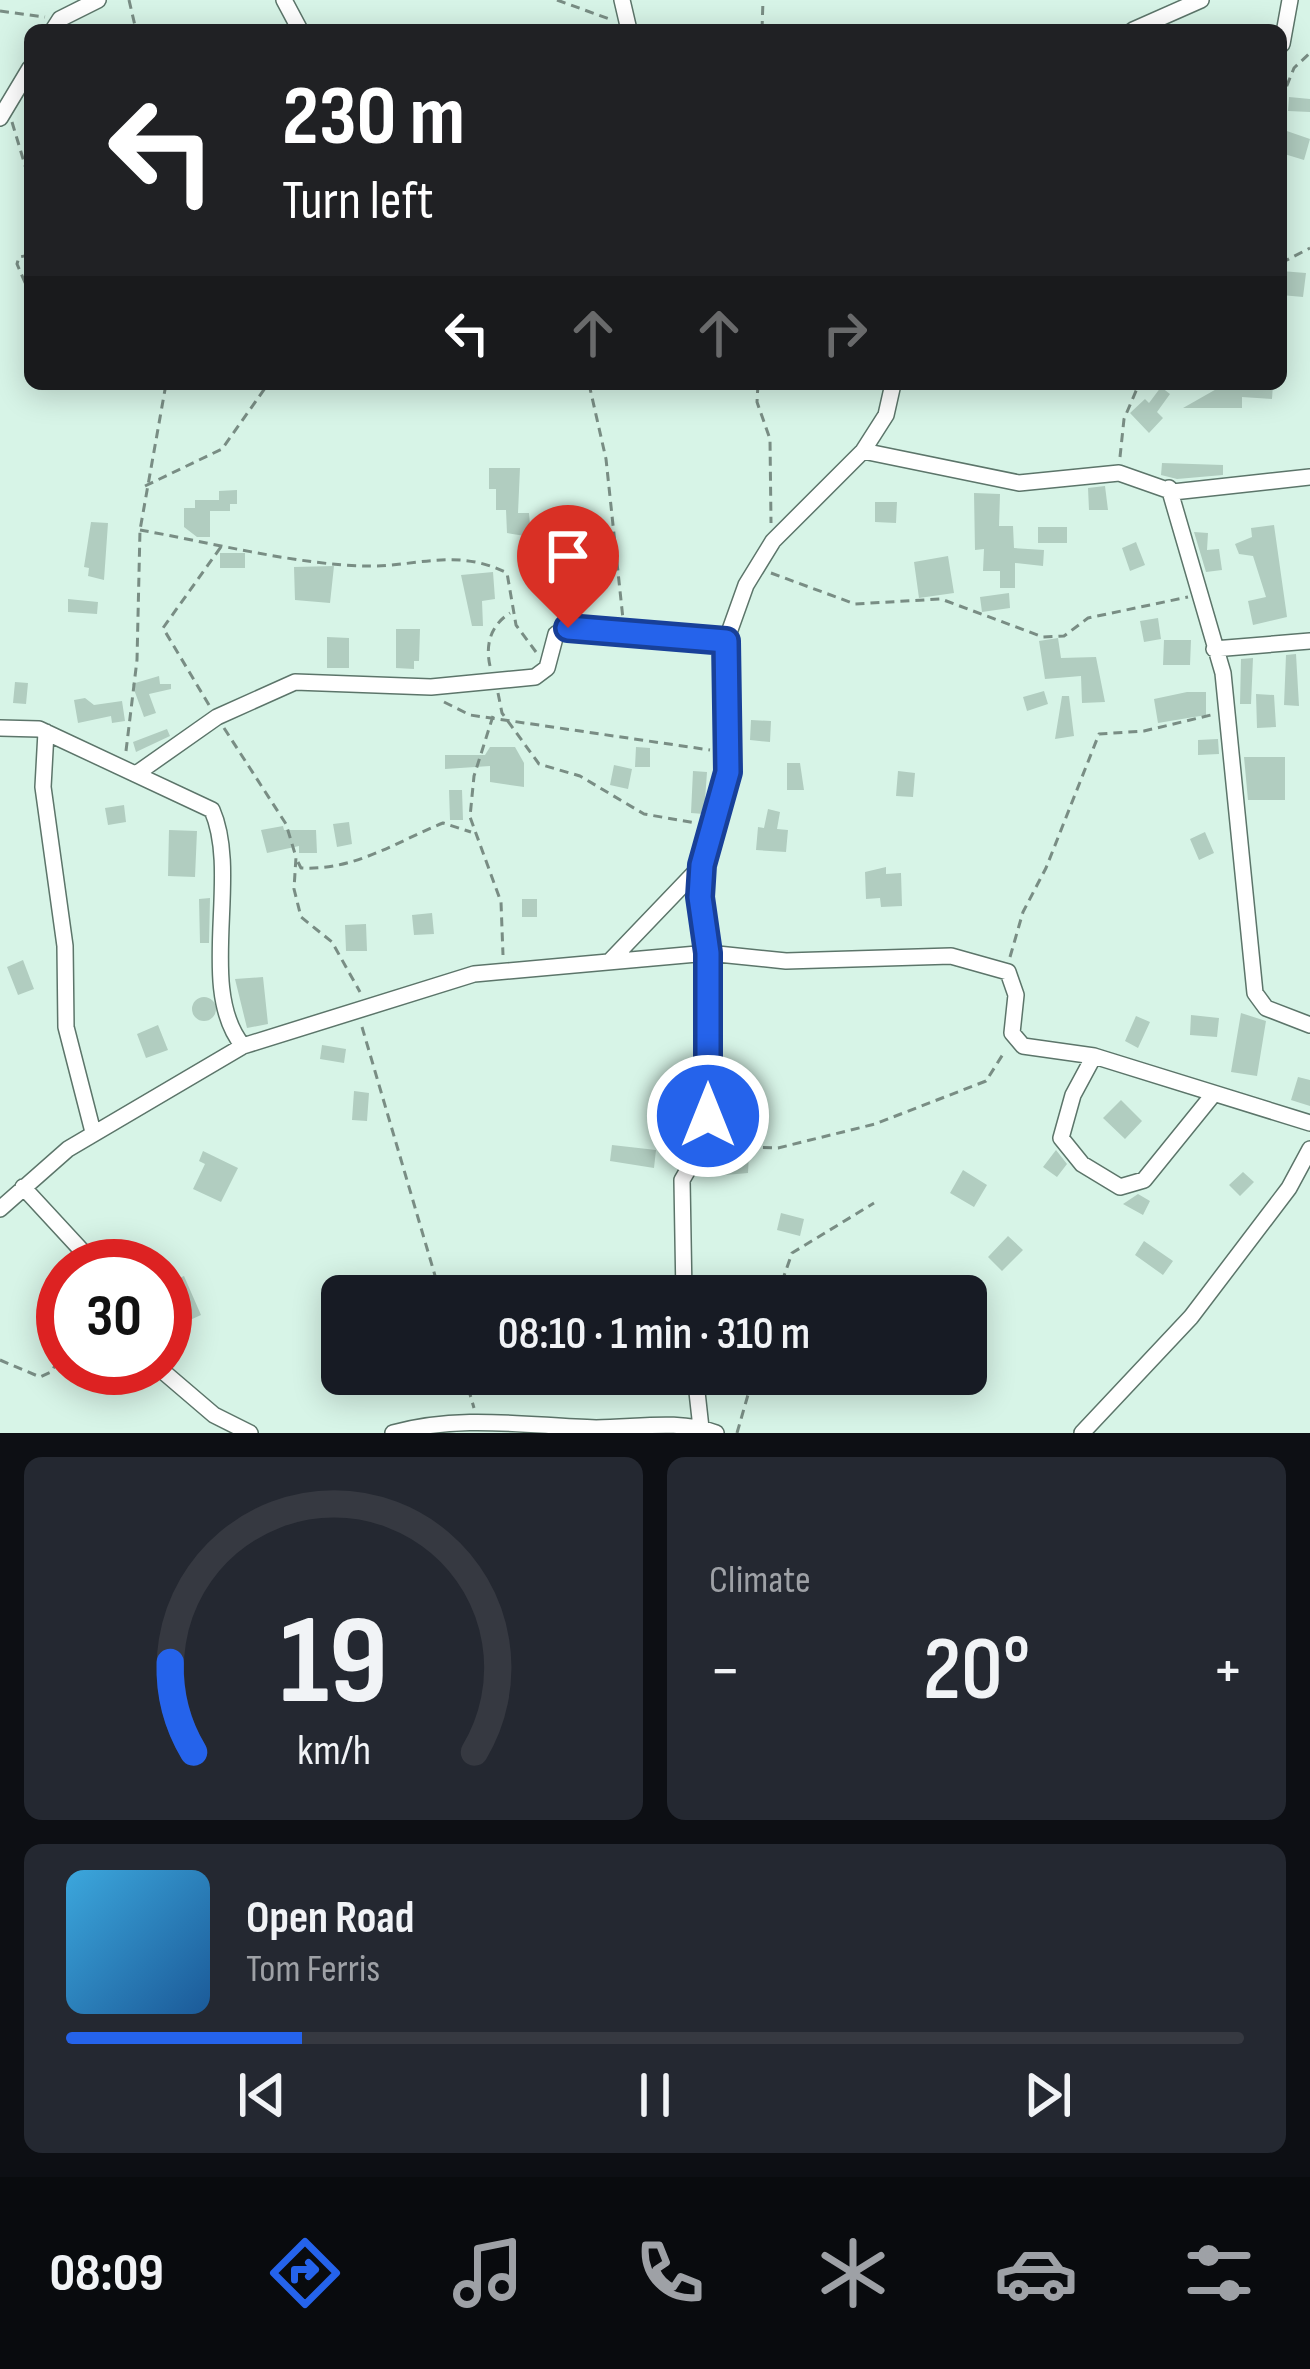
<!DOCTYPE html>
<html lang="en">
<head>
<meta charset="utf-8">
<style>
  :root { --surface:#171b24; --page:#242831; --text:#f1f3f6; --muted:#9ea1a6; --line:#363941; --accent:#2563eb }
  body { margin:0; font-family:"Sofia Sans Condensed",sans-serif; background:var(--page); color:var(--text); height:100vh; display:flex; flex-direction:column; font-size:45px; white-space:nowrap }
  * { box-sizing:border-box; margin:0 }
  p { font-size:39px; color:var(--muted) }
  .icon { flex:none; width:66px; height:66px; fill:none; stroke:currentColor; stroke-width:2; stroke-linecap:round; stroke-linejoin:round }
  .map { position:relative; height:1433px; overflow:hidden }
  .panel { display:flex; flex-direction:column; gap:24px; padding:24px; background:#0d0f14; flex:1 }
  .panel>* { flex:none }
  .banner { position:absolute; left:24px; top:24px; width:1263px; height:366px; border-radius:18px; box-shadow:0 6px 30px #0003; background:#202124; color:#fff; overflow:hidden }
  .speed { position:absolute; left:36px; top:1239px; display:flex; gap:24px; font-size:60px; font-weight:700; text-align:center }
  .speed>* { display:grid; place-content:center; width:156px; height:156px; border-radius:50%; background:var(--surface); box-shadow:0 6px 30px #0003; line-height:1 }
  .speed .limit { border:18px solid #d22; background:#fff; color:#111 }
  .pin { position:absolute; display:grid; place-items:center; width:102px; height:102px; color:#fff; margin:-123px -51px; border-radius:50% 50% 50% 0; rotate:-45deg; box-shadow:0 0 12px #0007 }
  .pin .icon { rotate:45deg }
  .me { position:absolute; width:132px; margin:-66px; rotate:0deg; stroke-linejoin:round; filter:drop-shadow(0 0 9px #0008) }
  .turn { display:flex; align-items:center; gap:42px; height:252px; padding:0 60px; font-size:54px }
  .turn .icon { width:156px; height:156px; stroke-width:2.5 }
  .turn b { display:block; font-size:84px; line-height:102px }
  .lanes { display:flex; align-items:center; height:114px; padding:0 60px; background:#0003; justify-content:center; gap:60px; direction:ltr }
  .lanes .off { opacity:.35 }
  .big { font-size:90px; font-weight:600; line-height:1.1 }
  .panel .card { flex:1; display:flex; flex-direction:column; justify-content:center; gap:18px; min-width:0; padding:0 42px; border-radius:18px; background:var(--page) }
  .panel .dial { align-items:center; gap:0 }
  .dial svg { height:312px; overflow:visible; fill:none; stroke:var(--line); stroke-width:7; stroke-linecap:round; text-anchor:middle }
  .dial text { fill:var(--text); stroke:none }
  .song { display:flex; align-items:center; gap:36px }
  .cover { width:144px; height:144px; border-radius:18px; background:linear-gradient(135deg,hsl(200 70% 55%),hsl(210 70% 35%)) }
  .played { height:12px; border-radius:6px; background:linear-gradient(90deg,var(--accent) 20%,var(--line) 20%) }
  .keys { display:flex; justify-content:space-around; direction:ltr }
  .heat { display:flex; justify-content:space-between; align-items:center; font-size:66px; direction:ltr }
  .panel .tiles { flex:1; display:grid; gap:24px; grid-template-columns:1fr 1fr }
  .card:last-child { grid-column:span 2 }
  .trip { position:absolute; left:321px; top:1275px; width:666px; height:120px; border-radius:18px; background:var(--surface); box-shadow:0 6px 30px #0003; font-weight:600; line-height:120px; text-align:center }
  .tab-bar { display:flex; height:192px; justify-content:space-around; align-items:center; background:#090b0e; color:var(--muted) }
  .tab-bar .icon { width:84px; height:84px }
  .tab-bar .active { color:var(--accent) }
  .tab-bar b { font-size:54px; color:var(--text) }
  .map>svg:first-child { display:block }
</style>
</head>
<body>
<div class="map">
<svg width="1310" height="1433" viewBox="0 0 1310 1433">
  <rect width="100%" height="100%" fill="#d7f4e7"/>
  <path fill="#b1cdc0" d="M1289,97L1310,99V112L1288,111Z
    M1281,129L1310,139L1304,160L1281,153Z
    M1281,271L1306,273L1303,297L1281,295Z
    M1273,384L1272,399L1242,397V408H1183L1220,387Z
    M1161,387L1170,394L1157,412L1163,418L1149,433L1130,413L1145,399L1149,403Z
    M1162,463L1223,465V475L1177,479L1161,475Z
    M489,468H520L518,513H529L531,537L507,533L506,510H496V489H489Z
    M1105,486L1108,510H1089L1088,488Z
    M237,490V504H230V511H210V537H197L184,527V508H195V500H219V491Z
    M974,493L1000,494L999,526H1013L1014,548L1044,550L1043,566L1015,563V588H1000V571H983L984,549L975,550Z
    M875,502H897L896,523L875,522Z
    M91,522L108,523L104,580L88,576L89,568L84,567Z
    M1274,525L1287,617L1253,625L1248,601L1266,597L1253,556L1239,554L1235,544L1252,537L1251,528Z
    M1038,527H1067V543H1038Z
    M1194,532L1208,533L1207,550L1219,549L1222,570L1206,572Z
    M539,539L540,560L523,561L521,541Z
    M1136,542L1145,565L1130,571L1122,548Z
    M220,553H245V568H220Z
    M948,556L954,593L919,598L914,562Z
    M334,566L330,603L295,600L294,567Z
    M493,572L495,599L482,601L483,626H472L461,575Z
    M1009,593L1010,608L982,612L980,597Z
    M68,599L98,602L97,614L68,612Z
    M1158,618L1161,639L1144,642L1140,621Z
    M396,629H420L419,661H414V669L396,668Z
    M327,637L349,638V668H327Z
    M1058,638L1061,658L1096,657L1105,702L1082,703L1081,676L1045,679L1039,641Z
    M1164,640H1191L1190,665H1163Z
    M1296,654L1299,706L1284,705L1286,655Z
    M1253,658L1251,704H1240L1241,659Z
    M159,676L160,684H171V689L149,694L156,713L144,717L132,684Z
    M15,682L28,683L26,704L13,703Z
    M1044,691L1048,704L1027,711L1023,697Z
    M1187,692H1206V715L1158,723L1154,699Z
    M1256,694L1274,695L1276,727L1257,728Z
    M1062,696H1069L1074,736L1055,739Z
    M85,698L94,705L122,701L125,721L112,723L111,716L78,723L74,700Z
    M751,720L771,721L770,742L750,740Z
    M167,729L170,736L136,752L133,742Z
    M1218,739L1219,754L1198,755V740Z
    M490,747H515L524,763V787L490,782V766L445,769V755H485Z
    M636,747L650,748V767H635Z
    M1244,757H1285V800H1248Z
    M787,763H800L804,790H787Z
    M614,765L632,769L628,789L610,785Z
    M693,771L707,772L704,814L691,813Z
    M898,771L915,773L913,797L896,796Z
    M449,790H462L463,820H450Z
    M124,805L126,822L108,825L105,808Z
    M768,809L780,812L777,829L788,830L786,852L756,850L758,827L764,828Z
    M349,822L352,844L337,847L333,824Z
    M283,826L284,830H316L317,853H299V846L267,853L261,830Z
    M169,830L197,831L195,877L168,876Z
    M1205,832L1214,853L1199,860L1190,839Z
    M886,867V874L901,873L902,906L881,907L880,898L866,899L865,872Z
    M210,898L209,943H200L199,899Z
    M522,899H537V917H522Z
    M432,913L434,934L414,935L412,915Z
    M366,924L367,951H346L345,925Z
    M23,960L34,989L18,995L7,967Z
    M263,977L268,1024L247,1028L235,979Z
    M192 1009a12 12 0 1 1 24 0a12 12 0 1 1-24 0Z
    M1241,1013L1266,1021L1257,1076L1231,1072Z
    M1191,1015L1219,1018L1217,1037L1190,1035Z
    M1136,1016L1150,1022L1138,1048L1125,1041Z
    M158,1025L168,1050L146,1058L137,1034Z
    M322,1045L346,1049L344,1063L320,1059Z
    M1298,1077L1310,1080V1106L1291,1100Z
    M354,1091L369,1093L367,1121L352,1120Z
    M1121,1100L1142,1121L1125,1139L1103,1118Z
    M612,1145L656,1150L654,1168L610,1161Z
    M1056,1150L1067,1164L1057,1177L1043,1167Z
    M203,1151L238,1168L221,1202L193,1189L205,1164L199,1161Z
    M714,1153H749L748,1173L714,1176Z
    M963,1170L987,1185L974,1207L950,1193Z
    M1243,1172L1254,1182L1240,1196L1229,1185Z
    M1138,1194L1150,1201L1143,1215L1123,1204Z
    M781,1213L804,1219L800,1236L777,1230Z
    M1008,1236L1023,1250L1002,1271L988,1257Z
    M1144,1241L1173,1261L1163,1275L1135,1255Z
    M184,1276L201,1315L168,1330L165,1284Z
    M485,1374H543L544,1380L488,1389Z"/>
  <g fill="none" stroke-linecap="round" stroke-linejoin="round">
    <g stroke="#5c756a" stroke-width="18">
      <path id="minor" d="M284,0L300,30
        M622,0L629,30
        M53,30L60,19L98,0
        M1133,30L1201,0
        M1282,44L1290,0
        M0,118L30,68
        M863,451L1019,483L1119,473L1173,492L1310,477
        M1169,488L1223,673L1255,993L1266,1008L1310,1025
        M1214,649L1310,641
        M0,728L39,729L212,810C241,876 196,989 243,1046
        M46,732L43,787L65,946L66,1027L93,1132
        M136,774L217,717L295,682L431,687L535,677L547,668L556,634L568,627L726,641
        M611,960L702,865
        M1094,1056L1073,1095L1061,1138L1082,1164L1120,1187L1144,1180L1212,1096
        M23,1187L96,1266
        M0,1209L68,1149L243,1046L474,974L708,953L786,961L951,956L1008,972L1016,995L1012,1033L1023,1046L1094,1056L1310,1123
        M684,1296L682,1180L703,1144L708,1116V953L700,897L702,865L728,772L726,641L746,585L773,541L863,451L886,415L893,384
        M159,1368L214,1415L250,1433
        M695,1374L701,1428
        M393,1433C461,1414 528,1426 596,1428C637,1428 677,1419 716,1433
        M1082,1433L1191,1317L1289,1188L1310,1149"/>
    </g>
    <path stroke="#798d84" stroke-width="3" stroke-dasharray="9 6" stroke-linecap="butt" d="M129,0L136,30
      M557,0L612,20
      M0,11L45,17
      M762,30L763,0
      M1281,100L1294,68L1310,53
      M12,122L30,182
      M30,255L19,257L17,264L30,294
      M1281,263L1310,248
      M589,384L606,459L623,619
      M758,384L757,402L770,439L771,523
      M1120,457L1124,419L1139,384
      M145,486L222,449L268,384
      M140,530C208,542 302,566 370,566C419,566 457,548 507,573L516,625L536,652
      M771,573L855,604L941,599L1043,637L1064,636L1088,618L1188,597
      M490,666C485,644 491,625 510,613
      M498,693L502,713L539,764L580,776L644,814L696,823
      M444,702L470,715L710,750
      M209,705L163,628L223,544
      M493,716L474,776L470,817L501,902L503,955
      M224,728L286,824L296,857L294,889L301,917L332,942L360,992
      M126,751L137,660L140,530L166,384
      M298,862L301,868C354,871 396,842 443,823L471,832
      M1010,957L1023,912L1046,868L1099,734L1144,731L1211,715
      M362,1027L441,1296
      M718,1146L778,1148L875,1124L986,1081L1005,1051
      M777,1296L792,1253L874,1203
      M0,1360L40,1377L51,1372L63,1353
      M464,1374L474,1408
      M737,1433L754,1374"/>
    <use href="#minor" stroke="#fff" stroke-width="15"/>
  </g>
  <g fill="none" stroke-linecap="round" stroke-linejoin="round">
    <g stroke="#184099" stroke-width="30">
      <path id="route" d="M568,628L726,641L728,772L702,865L700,897L708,953V1116"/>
    </g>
    <use href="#route" stroke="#2563eb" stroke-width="21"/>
  </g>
</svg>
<div class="speed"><div class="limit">30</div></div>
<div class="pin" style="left:568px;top:628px;background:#d93025"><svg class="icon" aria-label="arrive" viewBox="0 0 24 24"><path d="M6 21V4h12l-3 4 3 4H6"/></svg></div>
<svg class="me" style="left:708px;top:1116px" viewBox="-20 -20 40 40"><circle r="17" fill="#2563eb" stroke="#fff" stroke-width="3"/><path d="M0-11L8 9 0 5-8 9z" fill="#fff"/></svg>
<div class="trip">08:10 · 1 min · 310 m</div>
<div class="banner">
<div class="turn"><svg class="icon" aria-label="left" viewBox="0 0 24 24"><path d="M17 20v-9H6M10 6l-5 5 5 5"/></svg><div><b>230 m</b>Turn left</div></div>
<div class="lanes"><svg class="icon" aria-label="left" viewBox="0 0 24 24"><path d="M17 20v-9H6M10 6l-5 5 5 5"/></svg><svg class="icon off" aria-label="ahead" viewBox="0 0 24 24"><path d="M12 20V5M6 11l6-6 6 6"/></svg><svg class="icon off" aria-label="ahead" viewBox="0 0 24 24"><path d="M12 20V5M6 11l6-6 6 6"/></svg><svg class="icon off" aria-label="right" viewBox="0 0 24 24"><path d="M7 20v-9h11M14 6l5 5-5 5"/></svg></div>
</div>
</div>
<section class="panel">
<div class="tiles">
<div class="card dial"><svg viewBox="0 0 100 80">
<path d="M14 69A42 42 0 1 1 86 69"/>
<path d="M14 69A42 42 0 0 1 8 46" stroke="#2563eb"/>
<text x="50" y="56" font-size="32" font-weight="700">19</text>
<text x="50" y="72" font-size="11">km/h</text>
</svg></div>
<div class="card"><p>Climate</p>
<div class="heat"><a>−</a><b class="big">20°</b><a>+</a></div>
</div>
<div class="card">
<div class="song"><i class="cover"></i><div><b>Open Road</b><p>Tom Ferris</p></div></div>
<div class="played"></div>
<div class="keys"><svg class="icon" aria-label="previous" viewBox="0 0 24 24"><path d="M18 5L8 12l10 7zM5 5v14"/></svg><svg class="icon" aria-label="pause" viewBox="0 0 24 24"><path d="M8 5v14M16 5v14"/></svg><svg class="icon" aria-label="next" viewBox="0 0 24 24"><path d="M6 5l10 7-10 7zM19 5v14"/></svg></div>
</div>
</div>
</section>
<nav class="tab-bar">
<b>08:09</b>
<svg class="icon active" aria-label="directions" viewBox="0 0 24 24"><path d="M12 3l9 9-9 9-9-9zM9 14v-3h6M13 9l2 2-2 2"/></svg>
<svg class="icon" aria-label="music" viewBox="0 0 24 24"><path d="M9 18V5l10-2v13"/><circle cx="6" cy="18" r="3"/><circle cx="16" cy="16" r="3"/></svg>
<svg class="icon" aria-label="phone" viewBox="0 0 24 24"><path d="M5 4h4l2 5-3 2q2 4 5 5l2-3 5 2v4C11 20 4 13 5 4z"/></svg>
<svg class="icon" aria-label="climate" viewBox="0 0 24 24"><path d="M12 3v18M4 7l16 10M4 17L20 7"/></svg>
<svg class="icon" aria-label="car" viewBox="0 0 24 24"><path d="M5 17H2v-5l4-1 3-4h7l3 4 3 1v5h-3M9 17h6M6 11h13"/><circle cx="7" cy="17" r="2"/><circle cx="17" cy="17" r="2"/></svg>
<svg class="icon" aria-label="filters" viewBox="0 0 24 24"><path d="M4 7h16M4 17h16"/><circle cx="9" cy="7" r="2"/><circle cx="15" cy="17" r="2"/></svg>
</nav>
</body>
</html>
